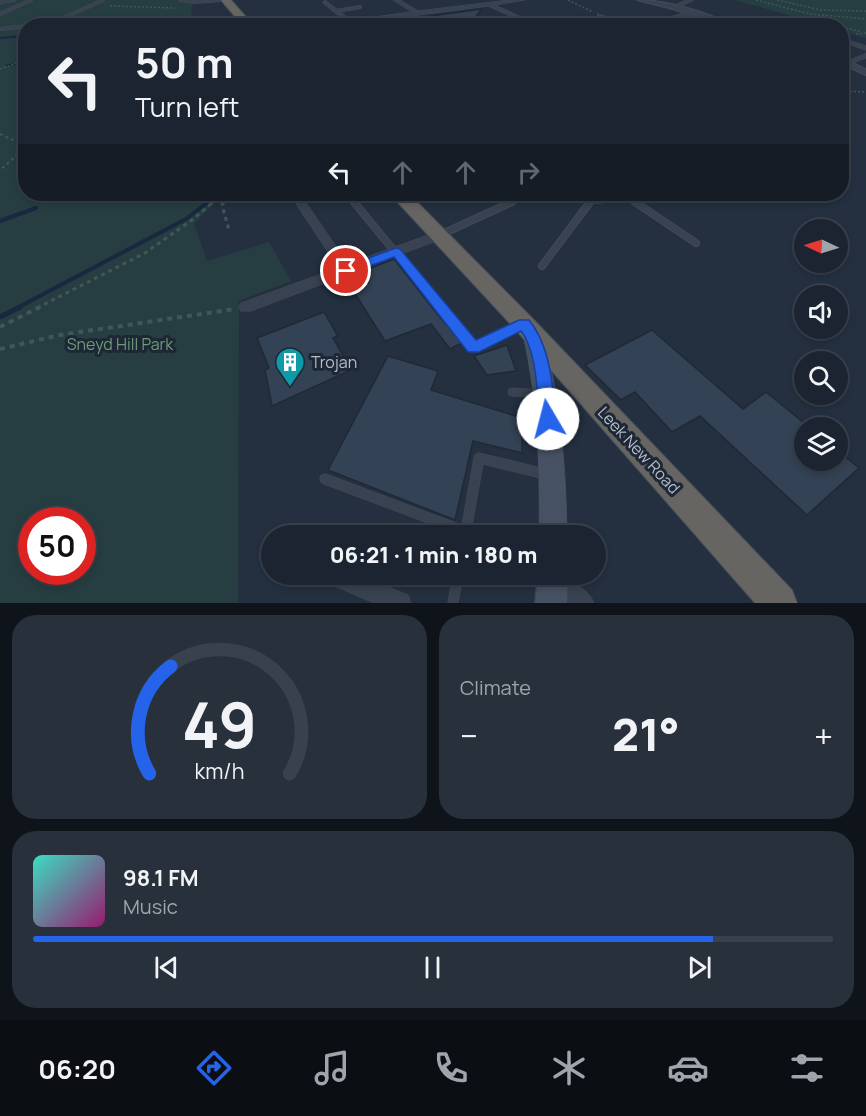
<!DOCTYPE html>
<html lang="en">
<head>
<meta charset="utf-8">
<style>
  :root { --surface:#1b2430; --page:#28303c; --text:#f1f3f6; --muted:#a0a4ab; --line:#39414c; --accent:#2563eb }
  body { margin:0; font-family:Manrope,sans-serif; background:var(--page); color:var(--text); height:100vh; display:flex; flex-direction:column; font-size:22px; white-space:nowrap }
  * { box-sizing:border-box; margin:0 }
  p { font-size:20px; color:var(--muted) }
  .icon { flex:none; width:33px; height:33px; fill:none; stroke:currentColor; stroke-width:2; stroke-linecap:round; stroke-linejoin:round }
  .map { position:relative; height:603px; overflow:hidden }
  .sheet { display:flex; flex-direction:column; gap:12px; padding:12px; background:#0f141a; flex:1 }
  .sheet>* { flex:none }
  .guide { position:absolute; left:18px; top:18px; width:831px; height:183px; border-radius:24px; box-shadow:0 3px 9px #0003,0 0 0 2px var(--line); background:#1b2430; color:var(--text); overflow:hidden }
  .needle { width:39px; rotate:274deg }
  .fabs { position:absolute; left:794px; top:219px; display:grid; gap:12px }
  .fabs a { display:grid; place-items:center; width:54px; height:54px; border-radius:50%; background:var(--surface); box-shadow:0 3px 9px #0003,0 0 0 2px var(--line); font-size:30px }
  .speed { position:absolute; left:18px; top:507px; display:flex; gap:12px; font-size:30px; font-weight:700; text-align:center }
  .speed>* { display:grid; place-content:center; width:78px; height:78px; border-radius:50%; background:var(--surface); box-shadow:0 3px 9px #0003,0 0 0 2px var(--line); line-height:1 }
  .speed .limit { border:9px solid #d22; background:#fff; color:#111 }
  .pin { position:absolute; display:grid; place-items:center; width:51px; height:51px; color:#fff; margin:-26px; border:3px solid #fff; border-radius:50%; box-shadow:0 2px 6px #0007 }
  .me { position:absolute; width:66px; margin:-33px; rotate:352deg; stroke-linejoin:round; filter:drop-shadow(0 0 4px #0008) }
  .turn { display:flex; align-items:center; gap:21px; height:126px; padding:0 18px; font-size:27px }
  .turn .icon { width:78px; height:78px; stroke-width:2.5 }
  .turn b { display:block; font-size:42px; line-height:51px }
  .lanes { display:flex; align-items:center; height:57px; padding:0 18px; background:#0003; justify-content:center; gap:30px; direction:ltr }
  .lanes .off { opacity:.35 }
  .big { font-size:45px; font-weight:800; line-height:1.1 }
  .sheet .widget { flex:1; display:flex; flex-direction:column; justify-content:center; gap:9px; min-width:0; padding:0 21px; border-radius:24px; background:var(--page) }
  .sheet .dial { align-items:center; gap:0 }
  .dial svg { height:156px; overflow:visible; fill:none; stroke:var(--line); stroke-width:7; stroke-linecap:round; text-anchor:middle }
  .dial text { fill:var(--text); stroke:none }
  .song { display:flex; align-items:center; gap:18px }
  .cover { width:72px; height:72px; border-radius:9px; background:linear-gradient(135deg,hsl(170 70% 55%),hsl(320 70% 35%)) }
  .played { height:6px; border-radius:3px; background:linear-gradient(90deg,var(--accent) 85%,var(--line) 85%) }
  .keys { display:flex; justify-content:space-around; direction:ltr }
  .heat { display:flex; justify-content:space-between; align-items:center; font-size:33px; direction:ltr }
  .sheet .tiles { flex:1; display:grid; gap:12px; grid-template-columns:1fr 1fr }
  .widget:last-child { grid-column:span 2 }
  .trip { position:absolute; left:261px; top:525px; width:345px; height:60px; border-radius:30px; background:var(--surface); box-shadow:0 3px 9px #0003,0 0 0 2px var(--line); font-weight:800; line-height:60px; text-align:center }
  .tab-bar { display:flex; height:96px; justify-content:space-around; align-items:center; background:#0b0e13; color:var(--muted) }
  .tab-bar .icon { width:42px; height:42px }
  .tab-bar .selected { color:var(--accent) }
  .tab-bar b { font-size:27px; color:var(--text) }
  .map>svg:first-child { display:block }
</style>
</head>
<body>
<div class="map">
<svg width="866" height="603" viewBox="0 0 866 603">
  <rect width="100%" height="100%" fill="#243040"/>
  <path fill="#263e41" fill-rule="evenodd" d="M0,0H215L217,2L193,3C188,15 194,20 203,25L26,26V194H223L194,224L207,261L269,242L291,281L239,301L238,603H0ZM32,520H82V572H32Z
    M735,0H866V38L842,31V26L823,25Z"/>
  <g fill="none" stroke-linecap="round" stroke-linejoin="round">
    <path stroke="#17283f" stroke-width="2" d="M0,38L26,36
      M7,65L26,64"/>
    <path stroke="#17283f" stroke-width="3" d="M206,204L219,194"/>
    <path stroke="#17283f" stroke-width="4" d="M0,221L36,208
      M17,308L186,219L208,202"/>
    <path stroke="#17283f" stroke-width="5" d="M0,317L20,307"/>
  </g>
  <path fill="#334254" stroke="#1f2937" stroke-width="1.5" d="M482,9L468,26H450L448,23L437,26L417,18Z
    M394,259L435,311L462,343L450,349L431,324L385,341L345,278Z
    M324,312L338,336L333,338L351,370L272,406L265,370L269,368L257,338Z
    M652,330L743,409L766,392L804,423V460H837V450L859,468L807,515L700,416L672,432L635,392L621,400L585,365Z
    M507,345L516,371L487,375L474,356Z
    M388,356L438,371L431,390L522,418V453L473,441L455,520L328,470Z"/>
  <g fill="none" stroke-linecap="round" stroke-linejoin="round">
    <g stroke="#424b59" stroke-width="4">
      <path id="service-far4" d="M180,0L193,2L221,0
        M0,2L14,0
        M336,11L360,7
        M691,13L672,18L677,19L696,14
        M0,14L31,0
        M654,19L672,18
        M30,26L55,22L103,0
        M0,29L26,26"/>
    </g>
    <g stroke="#424b59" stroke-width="5">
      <path id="service-far3" d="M347,194L355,204
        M575,194L590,202L589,204
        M590,202L629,198L637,204
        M509,204L530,194"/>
    </g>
    <g stroke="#424b59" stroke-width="8">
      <path id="service-far2" d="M354,202L441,308
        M635,202L696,243
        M440,235L512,202
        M542,266L590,202"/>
    </g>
    <g stroke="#424b59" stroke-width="9">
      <path id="service-far1" d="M440,307L474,348L521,325
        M512,392L542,394"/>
    </g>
    <g stroke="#424b59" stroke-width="11">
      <path id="service" d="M325,479L466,532
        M465,536L479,458L545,474
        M453,603L458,574"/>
    </g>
    <g stroke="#424b59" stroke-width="1">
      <path id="minor" d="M325,0L351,20L412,12L393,0H400L418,11L509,0H525L495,5L541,26H532L488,6L335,26H314L345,21L323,3Z
        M686,0H694L677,8L672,7Z
        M598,14L621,21L622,26H616V23L598,16Z
        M842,38L866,46V50L842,42Z
        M866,54V58L847,65L843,63Z
        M290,194H300L348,264L436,232L440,231L446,235L444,238L251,311H241L239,307L241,303L338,268Z
        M320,574H357L408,595L411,603H374L323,581Z
        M553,575C569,581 587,586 594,603H566L546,593L542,586L546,579Z"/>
    </g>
    <g stroke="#424b59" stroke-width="2">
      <path id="tertiary" d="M637,0C666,0 708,12 733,26H721L673,9Z
        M842,58L866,69V75L842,64Z"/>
    </g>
    <g stroke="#424b59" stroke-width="1">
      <path id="secondary" d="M533,327L540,329L543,335C561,401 566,467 567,536H539C540,468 538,401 523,335L526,329Z
        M538,574H568L567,603H535Z"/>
    </g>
    <g stroke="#434d5a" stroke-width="2">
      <path id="trunk" d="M221,0H231L254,26H243Z
        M390,194H409L532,318L792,590L797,603H755L516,330Z"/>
    </g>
    <path stroke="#3f5759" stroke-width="1.5" stroke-dasharray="2 2" stroke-linecap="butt" d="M568,0L593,12
      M756,0L810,14L866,19
      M777,0L821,10L866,11
      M110,6L175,8
      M810,20L833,26
      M842,27L861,32
      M856,34L866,33
      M0,69L26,60
      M842,91L866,92"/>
    <path stroke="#3f5759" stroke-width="2" stroke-dasharray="3 3" stroke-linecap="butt" d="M0,134L23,145L16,156L0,170
      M211,204L222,194
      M223,204L228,194"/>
    <path stroke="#3f5759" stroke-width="3" stroke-dasharray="4 4" stroke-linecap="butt" d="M224,202L222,205L229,230
      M37,308L145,253L192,220L213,202"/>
    <path stroke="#3f5759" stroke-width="4" stroke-dasharray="5 5" stroke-linecap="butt" d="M0,327L40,307
      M0,349L60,335L235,309"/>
    <use href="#service-far4" stroke="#394250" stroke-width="3"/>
    <use href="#service-far3" stroke="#394250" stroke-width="4.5"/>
    <use href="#service-far2" stroke="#394250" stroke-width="6"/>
    <use href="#service-far1" stroke="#394250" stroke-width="8"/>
    <use href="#service" stroke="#394250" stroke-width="10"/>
    <use href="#minor" fill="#394250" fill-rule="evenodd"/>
    <use href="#tertiary" fill="#394250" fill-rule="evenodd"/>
    <use href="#secondary" fill="#465163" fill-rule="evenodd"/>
    <use href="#trunk" fill="#666562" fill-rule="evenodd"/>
  </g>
  <path fill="#2563eb" stroke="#184099" stroke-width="1.5" d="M396,248L400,249L476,340L519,320H529C551,347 552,386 557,419L554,425L548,427L542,425L540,419C537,394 537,351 521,331L479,352H468L394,257L346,275L339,271L341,268Z"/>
  <defs>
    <g id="building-pin" transform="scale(1.5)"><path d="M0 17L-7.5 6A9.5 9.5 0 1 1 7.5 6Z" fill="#0f9aa8" stroke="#1d2735"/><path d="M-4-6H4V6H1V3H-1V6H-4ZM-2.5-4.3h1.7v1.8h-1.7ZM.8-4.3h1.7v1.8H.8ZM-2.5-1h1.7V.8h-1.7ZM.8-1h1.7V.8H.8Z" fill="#fff"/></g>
  </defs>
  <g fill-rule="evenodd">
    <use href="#building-pin" x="290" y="362"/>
  </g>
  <g text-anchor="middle" stroke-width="6" stroke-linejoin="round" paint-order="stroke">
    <g font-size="16" fill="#6b9c76" stroke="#1d2735">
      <text x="120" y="350">Sneyd Hill Park</text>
    </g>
    <g font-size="16" fill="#b5bdca" stroke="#1d2735" text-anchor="start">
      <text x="311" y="368">Trojan</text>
    </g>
    <g font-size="16" fill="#b5bdca" stroke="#1d2735">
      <text transform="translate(639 450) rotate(47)" y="6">Leek New Road</text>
    </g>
  </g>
</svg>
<div class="fabs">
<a><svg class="needle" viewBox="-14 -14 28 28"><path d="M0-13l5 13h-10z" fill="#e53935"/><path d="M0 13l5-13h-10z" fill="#a0a4ab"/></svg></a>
<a><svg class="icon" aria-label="sound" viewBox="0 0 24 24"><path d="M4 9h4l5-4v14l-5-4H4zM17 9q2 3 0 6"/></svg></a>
<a><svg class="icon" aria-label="search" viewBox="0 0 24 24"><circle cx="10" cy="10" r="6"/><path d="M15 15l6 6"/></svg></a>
<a><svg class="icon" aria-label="layers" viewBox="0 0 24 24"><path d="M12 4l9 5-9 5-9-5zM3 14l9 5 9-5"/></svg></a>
</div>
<div class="speed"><div class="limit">50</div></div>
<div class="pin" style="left:346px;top:271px;background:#d93025"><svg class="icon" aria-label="arrive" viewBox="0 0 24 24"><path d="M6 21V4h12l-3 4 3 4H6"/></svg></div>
<svg class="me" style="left:548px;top:419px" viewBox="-20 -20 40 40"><circle r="19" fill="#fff"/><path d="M0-13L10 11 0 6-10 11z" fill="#2563eb"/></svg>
<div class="trip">06:21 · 1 min · 180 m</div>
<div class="guide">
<div class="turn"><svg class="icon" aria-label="left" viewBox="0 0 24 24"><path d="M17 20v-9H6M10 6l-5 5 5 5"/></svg><div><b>50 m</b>Turn left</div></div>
<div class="lanes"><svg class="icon" aria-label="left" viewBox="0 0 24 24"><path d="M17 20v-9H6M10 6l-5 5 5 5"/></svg><svg class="icon off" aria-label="ahead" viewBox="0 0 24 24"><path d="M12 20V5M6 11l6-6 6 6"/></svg><svg class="icon off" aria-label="ahead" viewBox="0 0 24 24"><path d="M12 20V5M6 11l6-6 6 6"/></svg><svg class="icon off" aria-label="right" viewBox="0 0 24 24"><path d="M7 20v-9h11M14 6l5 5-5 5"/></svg></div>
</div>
</div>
<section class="sheet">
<div class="tiles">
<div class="widget dial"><svg viewBox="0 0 100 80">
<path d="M14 69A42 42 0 1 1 86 69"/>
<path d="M14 69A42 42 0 0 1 25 14" stroke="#2563eb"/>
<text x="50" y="56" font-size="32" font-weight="700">49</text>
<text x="50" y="72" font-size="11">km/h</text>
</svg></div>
<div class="widget"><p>Climate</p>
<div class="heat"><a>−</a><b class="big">21°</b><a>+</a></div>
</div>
<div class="widget">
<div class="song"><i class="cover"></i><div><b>98.1 FM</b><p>Music</p></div></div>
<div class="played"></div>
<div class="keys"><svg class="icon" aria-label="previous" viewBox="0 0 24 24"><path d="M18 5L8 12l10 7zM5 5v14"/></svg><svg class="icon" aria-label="pause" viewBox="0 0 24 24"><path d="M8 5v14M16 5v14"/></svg><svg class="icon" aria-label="next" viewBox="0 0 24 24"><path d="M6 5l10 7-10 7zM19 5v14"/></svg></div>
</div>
</div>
</section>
<nav class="tab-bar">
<b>06:20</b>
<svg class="icon selected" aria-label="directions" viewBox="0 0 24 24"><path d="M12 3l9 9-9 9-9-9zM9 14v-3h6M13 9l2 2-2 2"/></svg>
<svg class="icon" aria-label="music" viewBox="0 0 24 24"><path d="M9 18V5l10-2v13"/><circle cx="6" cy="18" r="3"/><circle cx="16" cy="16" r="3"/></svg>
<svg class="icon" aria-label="phone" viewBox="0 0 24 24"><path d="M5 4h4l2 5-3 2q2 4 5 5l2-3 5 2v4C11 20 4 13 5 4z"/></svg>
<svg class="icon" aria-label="climate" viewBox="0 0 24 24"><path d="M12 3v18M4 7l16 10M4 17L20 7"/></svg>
<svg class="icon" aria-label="car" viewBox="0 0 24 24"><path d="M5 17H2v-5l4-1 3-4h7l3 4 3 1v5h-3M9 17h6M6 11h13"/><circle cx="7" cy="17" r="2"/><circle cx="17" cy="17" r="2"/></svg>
<svg class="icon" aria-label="filters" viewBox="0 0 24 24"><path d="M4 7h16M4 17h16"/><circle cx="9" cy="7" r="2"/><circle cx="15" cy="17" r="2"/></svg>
</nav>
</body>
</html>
